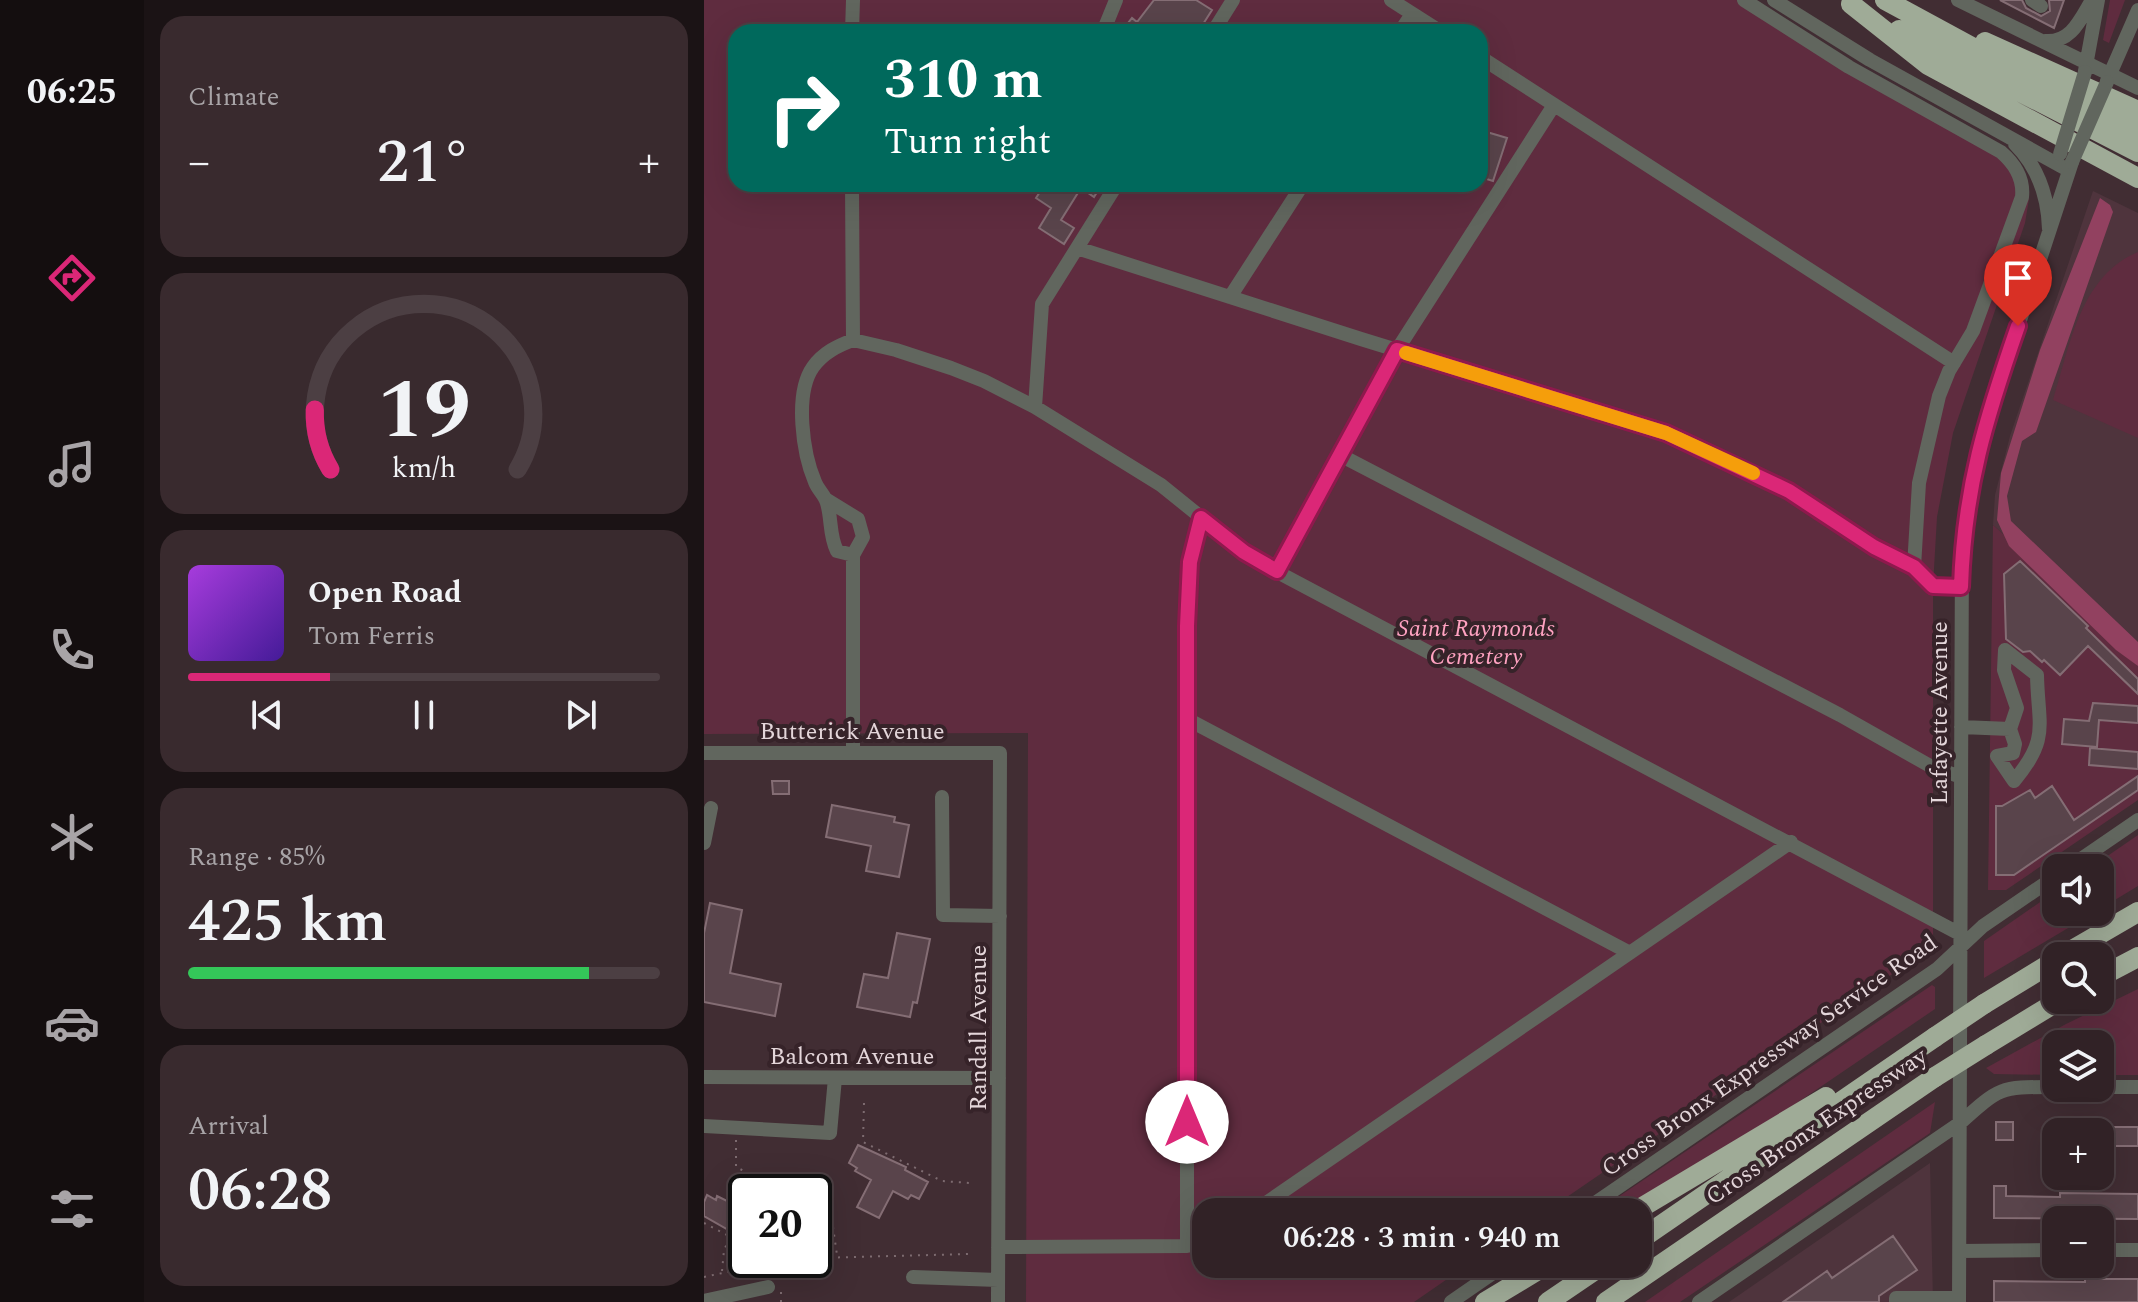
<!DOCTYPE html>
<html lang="en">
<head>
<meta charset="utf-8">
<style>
  :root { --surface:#312226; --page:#392a2e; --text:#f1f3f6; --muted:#a8a4a7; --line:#4c3f43; --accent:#db2777 }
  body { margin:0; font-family:Spectral,serif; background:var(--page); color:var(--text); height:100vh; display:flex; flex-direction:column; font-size:30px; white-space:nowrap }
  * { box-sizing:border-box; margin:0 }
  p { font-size:26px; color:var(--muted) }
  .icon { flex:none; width:44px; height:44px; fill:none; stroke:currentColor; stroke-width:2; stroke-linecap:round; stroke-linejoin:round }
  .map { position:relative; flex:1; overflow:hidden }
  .panel { display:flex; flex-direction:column; gap:16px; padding:16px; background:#1b1315; width:560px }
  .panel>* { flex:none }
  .guide { position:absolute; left:24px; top:24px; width:760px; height:168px; border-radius:24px; box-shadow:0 8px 32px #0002,0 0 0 2px var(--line); background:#00695c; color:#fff; overflow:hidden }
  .tools { position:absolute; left:1338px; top:854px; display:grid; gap:16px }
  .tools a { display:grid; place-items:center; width:72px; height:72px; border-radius:16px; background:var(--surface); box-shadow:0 8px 32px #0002,0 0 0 2px var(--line); font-size:40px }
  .speed { position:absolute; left:24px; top:1174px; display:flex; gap:16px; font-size:40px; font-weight:700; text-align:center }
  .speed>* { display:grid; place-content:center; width:104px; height:104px; border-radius:50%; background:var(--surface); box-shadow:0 8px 32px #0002,0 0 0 2px var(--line); line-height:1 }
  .speed .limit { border:4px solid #111; border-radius:12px; background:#fff; color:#111 }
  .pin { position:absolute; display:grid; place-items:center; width:68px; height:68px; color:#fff; margin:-82px -34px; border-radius:50% 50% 50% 0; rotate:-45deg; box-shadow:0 0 8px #0007 }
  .pin .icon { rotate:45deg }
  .me { position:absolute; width:88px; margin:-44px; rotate:0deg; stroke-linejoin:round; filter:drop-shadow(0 0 6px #0008) }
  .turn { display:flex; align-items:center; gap:28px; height:168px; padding:0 24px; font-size:36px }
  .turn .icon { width:104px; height:104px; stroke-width:2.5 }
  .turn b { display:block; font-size:56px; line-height:68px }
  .big { font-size:60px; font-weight:600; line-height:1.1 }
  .panel .widget { flex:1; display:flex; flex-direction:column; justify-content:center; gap:12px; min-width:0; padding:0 28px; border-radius:24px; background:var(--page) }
  .panel .dial { align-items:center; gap:0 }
  .dial svg { height:208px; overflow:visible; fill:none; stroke:var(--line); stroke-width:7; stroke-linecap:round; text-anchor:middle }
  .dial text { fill:var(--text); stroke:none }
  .song { display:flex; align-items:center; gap:24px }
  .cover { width:96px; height:96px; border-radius:12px; background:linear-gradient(135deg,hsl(280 70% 55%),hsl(260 70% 35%)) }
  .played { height:8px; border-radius:4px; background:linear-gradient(90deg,var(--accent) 30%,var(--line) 30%) }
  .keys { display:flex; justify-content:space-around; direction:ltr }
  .heat { display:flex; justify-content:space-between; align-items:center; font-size:44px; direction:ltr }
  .charge { height:12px; border-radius:6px; background:linear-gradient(90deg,#34c759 85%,var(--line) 0) }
  .trip { position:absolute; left:488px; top:1198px; width:460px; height:80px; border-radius:24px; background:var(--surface); box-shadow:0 8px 32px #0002,0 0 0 2px var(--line); font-weight:600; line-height:80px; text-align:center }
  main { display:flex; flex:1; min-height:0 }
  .menu { display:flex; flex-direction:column; width:144px; justify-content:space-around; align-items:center; background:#140e0f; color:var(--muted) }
  .menu .icon { width:56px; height:56px }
  .menu .selected { color:var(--accent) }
  .menu b { font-size:36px; color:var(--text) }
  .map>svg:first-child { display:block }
</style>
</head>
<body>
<main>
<nav class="menu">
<b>06:25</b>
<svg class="icon selected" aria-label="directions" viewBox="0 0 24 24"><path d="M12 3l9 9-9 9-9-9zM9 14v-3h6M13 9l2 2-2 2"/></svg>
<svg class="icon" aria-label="music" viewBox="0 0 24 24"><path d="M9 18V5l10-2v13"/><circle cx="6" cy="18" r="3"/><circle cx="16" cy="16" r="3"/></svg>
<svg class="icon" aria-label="phone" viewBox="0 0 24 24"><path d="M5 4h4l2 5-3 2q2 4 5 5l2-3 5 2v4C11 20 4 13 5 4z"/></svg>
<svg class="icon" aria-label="climate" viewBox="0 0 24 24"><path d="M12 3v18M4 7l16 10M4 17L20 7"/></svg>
<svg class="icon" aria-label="car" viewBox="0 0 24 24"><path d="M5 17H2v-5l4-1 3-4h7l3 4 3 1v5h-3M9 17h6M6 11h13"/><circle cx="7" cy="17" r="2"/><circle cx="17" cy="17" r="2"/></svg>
<svg class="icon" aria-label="filters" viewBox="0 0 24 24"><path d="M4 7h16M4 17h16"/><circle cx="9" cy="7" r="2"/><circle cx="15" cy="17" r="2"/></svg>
</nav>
<section class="panel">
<div class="widget"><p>Climate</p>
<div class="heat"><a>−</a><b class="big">21°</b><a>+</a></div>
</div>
<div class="widget dial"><svg viewBox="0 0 100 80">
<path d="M14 69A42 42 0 1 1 86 69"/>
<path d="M14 69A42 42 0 0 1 8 46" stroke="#db2777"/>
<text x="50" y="56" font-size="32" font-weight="700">19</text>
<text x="50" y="72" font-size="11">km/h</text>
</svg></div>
<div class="widget">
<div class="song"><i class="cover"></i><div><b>Open Road</b><p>Tom Ferris</p></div></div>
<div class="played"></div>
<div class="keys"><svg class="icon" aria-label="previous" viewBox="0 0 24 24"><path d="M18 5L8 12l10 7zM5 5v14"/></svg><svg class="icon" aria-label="pause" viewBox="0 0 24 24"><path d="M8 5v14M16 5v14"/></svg><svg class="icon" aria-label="next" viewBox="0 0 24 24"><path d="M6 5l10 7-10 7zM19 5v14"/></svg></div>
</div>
<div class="widget"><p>Range · 85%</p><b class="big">425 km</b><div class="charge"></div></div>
<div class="widget"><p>Arrival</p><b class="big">06:28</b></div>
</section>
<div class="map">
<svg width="1434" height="1302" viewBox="0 0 1434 1302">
  <rect width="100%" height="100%" fill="#412d33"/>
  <path fill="#4f343d" d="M1389,191L1434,213V654L1289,525L1291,495L1306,436Z
    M1226,1163L1229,1302H1025Z"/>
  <path fill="#5f2c3f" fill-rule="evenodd" d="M0,0H1045L1101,35L1289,142L1324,187L1325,199L1321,223L1249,433L1233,517L1229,586V946L841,1212H502V1264H765L710,1302H322L324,733L0,734ZM32,32H776V184H32Z
    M1406,0H1421L1405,43L1399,40Z
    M1434,252V438L1349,400C1366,346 1376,276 1434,252Z
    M1289,525L1434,654V800L1302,890H1284Z
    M1434,835V886L1396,909V868H1386Z
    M1352,891V912H1391L1280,978V941Z
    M1228,985L1231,987V1009L1065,1122L912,1212H892Z
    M1434,989V1075H1396V1044H1352V1075L1290,1074L1282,1068L1362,1024Z
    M1231,1102L1226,1133L976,1302H941Z"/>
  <path fill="#924160" d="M1396,198L1406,205L1409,212L1332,432L1318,441L1303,496L1307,521L1434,642V666L1412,650L1305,546L1293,520L1297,473L1336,350Z"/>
  <path fill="#59444b" stroke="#846d74" stroke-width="2" d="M450,0H492L508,10L494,32H417L428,18L433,22Z
    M1296,0H1318L1322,8L1337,16L1346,11L1345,0H1360L1350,28Z
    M776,130L803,138L789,181L776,177Z
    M341,184H398L390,197L377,188L357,220L370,228L360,244L335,228L347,208L332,198Z
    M1316,561L1384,626L1382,628L1434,679V694L1384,646L1356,675L1340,660L1338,662L1326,651L1319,652L1302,639L1300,574Z
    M1389,703L1434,706V723L1395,720L1393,747L1358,744L1360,719L1385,721Z
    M1386,748L1434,752V769L1385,765Z
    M1434,776V790L1310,875H1292V806H1298L1326,790L1331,798L1348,786L1370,820Z
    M68,781H85V794H69Z
    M128,805L191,817L190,822L205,825L195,877L162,871L167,846L122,837Z
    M6,903L38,910L26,973L77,984L71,1016L0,1002V933Z
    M193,933L226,939L213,1003L209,1002L206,1017L153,1007L160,974L184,978Z
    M1292,1122H1309V1140H1292Z
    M1396,1127H1434V1146H1396Z
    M154,1145L202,1167L201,1170L224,1182L215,1199L207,1195L204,1199L189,1191L175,1218L153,1207L167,1180L151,1171L153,1168L145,1163Z
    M43,1176L75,1192H42V1240L0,1216V1202L3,1195L12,1200L13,1196L29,1204Z
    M1290,1186H1302V1196L1356,1197V1193L1434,1194V1219L1290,1218Z
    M1189,1236L1213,1270L1175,1296V1302H1079L1123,1271L1128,1278Z
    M1381,1279H1434V1302H1290V1281L1381,1282Z"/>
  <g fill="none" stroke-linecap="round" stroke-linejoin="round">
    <path stroke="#7d6b70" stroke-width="2" stroke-dasharray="2 6" stroke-linecap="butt" d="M160,1103L159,1142L238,1181L266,1183
      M32,1140V1167L82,1192
      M110,1212L129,1227L133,1255
      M0,1223L42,1245
      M110,1258L266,1254
      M71,1260H88
      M18,1271L20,1250L28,1234
      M0,1277L74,1261L77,1280
      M77,1302V1291"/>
    <path stroke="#61665e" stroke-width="14" d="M687,0L737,32
      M1040,0L1145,67L1297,152C1311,164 1320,178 1318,197L1269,331L1245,371L1235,396L1215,483L1210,567
      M1070,0L1166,60L1364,170
      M1254,0L1434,88
      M1328,0L1337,6
      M148,32L149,0
      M399,32L412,0
      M509,32L529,0
      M696,32L708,14
      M1341,41C1367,43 1376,20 1388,0
      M776,57L1250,363
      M1381,71L1394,0
      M1403,81L1434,10
      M1311,144C1334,167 1344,197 1345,229
      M148,184L149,340
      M373,248L657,339L962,433L1085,491L1170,547L1210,567L1229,586L1257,587
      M526,297L599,184
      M331,407L338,304L413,184
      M636,455L1136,715L1228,767L1257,777
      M123,500L154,519L159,537L149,555L133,551C125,535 128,520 123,503C121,495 114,490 111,482C99,454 90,394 109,367C119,353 133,346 149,340L192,350L247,368L280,381L331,407L457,485L540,552L562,566L1256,934
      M573,571L693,350L850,105
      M483,719L926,953
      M1257,727L1306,729L1311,744L1309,753L1293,756L1310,781C1346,738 1334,726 1333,675L1301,650L1300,670L1313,708L1306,729
      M0,753H296L294,1302
      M149,753V555
      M238,797L239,915L296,916
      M0,843L7,808
      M1364,868L1434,820
      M0,1077L295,1078
      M1396,1087H1434
      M0,1126L126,1133L131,1078
      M549,1212L1087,842
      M878,1212L1233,969L1279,926L1352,876
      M483,1246V626L486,562L497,518
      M294,1247L483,1246L502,1242
      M1396,1250H1434
      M1256,1251L1352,1250
      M209,1277L294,1280
      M0,1301L64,1287
      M747,1302L802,1264
      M995,1302L1256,1123C1297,1086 1296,1087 1352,1087
      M1192,1302V1298H1255
      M1255,1302L1258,546L1262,512L1275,445L1368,162"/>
    <path stroke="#9fab97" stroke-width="20" d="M1181,0L1277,52L1434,131
      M1147,4L1224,65L1434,178
      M1195,30L1434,152
      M1281,42L1434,111
      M1358,956L1434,912
      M1396,977L1434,957
      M1280,1004L1352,960
      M1282,1045L1356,1000
      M930,1212L1122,1097
      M934,1241L1231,1037
      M781,1302L844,1264
      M844,1302L900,1264
      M902,1302L1231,1077"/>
    <path stroke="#61665e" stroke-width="14" d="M1356,154L1381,72
      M1368,162L1403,82"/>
    <path stroke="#9fab97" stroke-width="20" d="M1231,1037L1280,1004
      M1231,1077L1282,1045"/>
  </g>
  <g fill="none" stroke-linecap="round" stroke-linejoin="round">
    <g stroke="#8e194d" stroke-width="20">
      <path id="route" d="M483,1122V626L486,562L497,518L540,552L573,571L693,350L962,433L1085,491L1170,547L1210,567L1229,586L1257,587C1260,488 1282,418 1314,326"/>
    </g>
    <use href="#route" stroke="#db2777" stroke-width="14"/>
    <path stroke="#f59e0b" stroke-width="14" d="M702,353L962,433L1049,473"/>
  </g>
  <g text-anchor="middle" stroke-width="8" stroke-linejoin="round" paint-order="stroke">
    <g font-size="24" font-style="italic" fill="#ffa2c1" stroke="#362329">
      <text x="772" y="636">Saint Raymonds<tspan x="772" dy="28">Cemetery</tspan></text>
    </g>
    <g font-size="24" fill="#e4d6da" stroke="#362329">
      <text transform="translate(1235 713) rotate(-90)" y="8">Lafayette Avenue</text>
      <text x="148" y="739">Butterick Avenue</text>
      <text transform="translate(274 1028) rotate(-90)" y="8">Randall Avenue</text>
      <text transform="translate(1065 1055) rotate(-35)" y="8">Cross Bronx Expressway Service Road</text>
      <text x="148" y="1064">Balcom Avenue</text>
      <text transform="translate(1112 1126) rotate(-34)" y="8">Cross Bronx Expressway</text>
    </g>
  </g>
</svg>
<div class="tools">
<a><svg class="icon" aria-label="sound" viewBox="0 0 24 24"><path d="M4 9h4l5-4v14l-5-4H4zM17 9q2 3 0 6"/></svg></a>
<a><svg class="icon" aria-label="search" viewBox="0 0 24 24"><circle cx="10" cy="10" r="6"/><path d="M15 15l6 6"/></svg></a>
<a><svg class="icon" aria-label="layers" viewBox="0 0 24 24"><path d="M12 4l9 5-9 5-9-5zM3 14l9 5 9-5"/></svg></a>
<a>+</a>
<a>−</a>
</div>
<div class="speed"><div class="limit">20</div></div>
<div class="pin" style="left:1314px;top:326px;background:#d93025"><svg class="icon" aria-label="arrive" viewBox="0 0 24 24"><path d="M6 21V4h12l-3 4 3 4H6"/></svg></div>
<svg class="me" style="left:483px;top:1122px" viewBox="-20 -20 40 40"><circle r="19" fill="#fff"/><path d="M0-13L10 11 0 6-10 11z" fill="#db2777"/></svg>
<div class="trip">06:28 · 3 min · 940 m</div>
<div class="guide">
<div class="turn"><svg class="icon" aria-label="right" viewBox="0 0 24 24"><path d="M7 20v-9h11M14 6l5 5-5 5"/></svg><div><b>310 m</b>Turn right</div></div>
</div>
</div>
</main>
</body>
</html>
